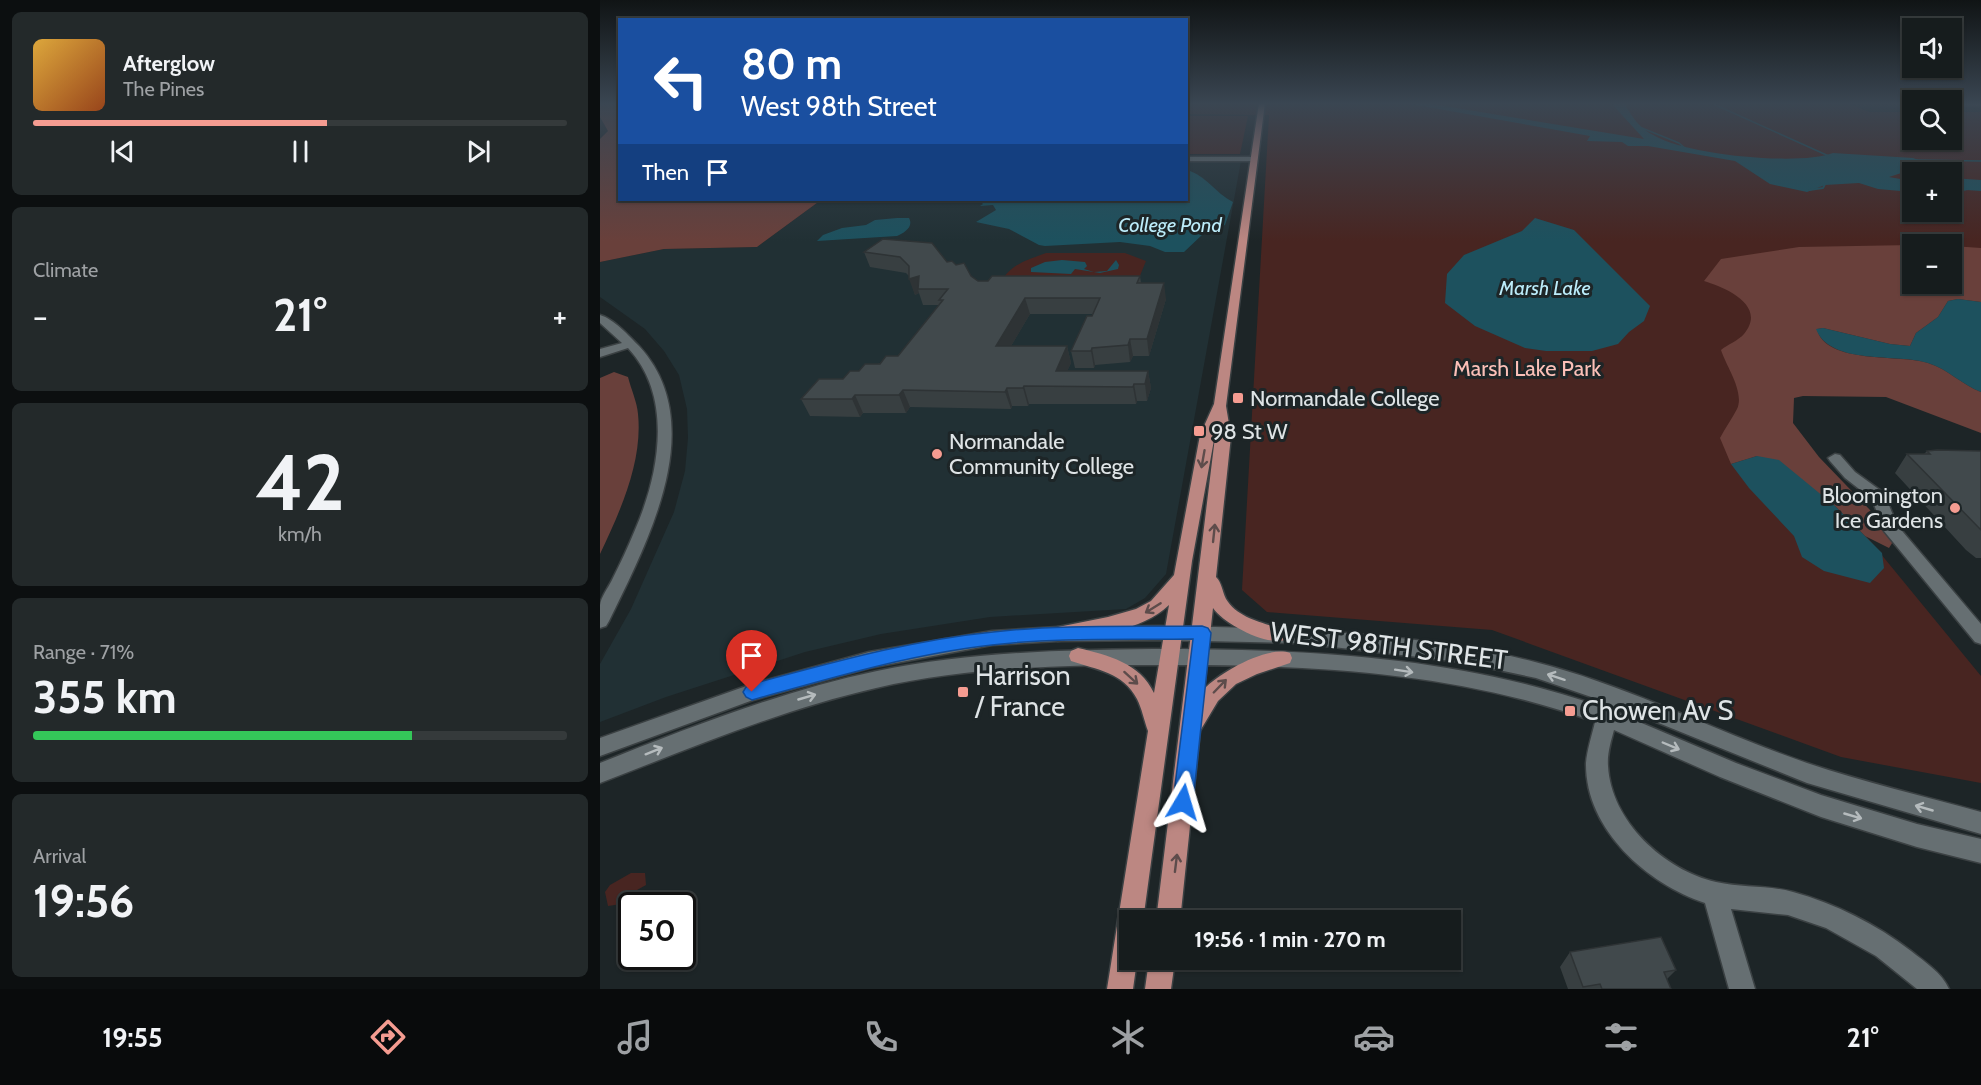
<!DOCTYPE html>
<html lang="en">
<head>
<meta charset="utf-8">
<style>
  :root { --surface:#161c1d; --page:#23292a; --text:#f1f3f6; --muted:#9ea1a4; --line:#353a3b; --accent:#f59c91 }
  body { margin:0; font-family:Cabin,sans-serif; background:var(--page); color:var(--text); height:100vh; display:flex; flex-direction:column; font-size:22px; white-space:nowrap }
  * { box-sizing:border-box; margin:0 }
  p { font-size:20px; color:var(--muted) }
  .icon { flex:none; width:33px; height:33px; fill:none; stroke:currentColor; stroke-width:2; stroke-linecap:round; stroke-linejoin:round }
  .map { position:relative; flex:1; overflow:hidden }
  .sheet { display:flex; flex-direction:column; gap:12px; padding:12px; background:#0c0f10; width:600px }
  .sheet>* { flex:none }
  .top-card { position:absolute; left:18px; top:18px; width:570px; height:183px; border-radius:0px; box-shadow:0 2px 4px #0004,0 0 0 2px var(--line); background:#1a4fa0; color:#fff; overflow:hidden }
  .fabs { position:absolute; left:1302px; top:18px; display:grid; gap:12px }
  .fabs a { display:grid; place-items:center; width:60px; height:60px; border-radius:0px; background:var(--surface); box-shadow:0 2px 4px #0004,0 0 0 2px var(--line); font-size:30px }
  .speed { position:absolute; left:18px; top:892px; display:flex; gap:12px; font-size:30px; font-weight:700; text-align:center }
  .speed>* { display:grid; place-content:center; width:78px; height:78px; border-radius:50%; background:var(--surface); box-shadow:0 2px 4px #0004,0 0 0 2px var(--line); line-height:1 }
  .speed .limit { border:3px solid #111; border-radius:9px; background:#fff; color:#111 }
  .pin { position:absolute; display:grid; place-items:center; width:51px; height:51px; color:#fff; margin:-62px -26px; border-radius:50% 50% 50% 0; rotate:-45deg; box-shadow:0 0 6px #0007 }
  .pin .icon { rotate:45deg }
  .me { position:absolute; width:66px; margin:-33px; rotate:7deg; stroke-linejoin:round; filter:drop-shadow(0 0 4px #0008) }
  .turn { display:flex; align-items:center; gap:21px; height:126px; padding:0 24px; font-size:27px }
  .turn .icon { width:78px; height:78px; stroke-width:2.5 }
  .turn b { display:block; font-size:42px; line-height:51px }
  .then { display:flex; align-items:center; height:57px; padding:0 24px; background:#0003; gap:12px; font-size:22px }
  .big { font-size:45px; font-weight:700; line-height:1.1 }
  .sheet .card { flex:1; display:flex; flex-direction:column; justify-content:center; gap:9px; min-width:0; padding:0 21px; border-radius:9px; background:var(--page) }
  .sheet .dial { align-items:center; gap:0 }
  .dial b { font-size:78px; line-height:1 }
  .song { display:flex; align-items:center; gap:18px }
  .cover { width:72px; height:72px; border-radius:9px; background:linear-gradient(135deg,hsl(40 70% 55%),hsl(20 70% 35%)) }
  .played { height:6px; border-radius:3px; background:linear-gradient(90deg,var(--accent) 55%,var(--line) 55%) }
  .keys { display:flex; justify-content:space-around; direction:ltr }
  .heat { display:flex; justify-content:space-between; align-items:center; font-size:33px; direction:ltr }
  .charge { height:9px; border-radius:4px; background:linear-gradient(90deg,#34c759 71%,var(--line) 0) }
  .trip { position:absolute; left:519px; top:910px; width:342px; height:60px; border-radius:0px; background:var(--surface); box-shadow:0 2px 4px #0004,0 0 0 2px var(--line); font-weight:700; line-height:60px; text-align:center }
  .tab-bar { display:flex; height:96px; justify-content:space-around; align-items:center; background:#090b0c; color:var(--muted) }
  .tab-bar .icon { width:42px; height:42px }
  .tab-bar .selected { color:var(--accent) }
  .tab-bar b { font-size:27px; color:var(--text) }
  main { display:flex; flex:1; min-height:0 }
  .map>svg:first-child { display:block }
</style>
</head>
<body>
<main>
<section class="sheet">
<div class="card">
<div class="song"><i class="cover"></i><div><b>Afterglow</b><p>The Pines</p></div></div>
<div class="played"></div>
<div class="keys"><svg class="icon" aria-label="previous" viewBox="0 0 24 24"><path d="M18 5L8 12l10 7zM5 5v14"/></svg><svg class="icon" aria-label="pause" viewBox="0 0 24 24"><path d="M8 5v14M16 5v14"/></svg><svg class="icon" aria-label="next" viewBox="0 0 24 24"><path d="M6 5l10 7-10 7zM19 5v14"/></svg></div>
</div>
<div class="card"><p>Climate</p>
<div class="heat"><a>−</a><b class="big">21°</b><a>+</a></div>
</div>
<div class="card dial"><b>42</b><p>km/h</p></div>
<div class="card"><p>Range · 71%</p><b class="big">355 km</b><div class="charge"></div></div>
<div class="card"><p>Arrival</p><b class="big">19:56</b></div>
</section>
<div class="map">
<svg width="1381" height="989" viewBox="0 0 1381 989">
  <rect width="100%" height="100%" fill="#1d2527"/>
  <path fill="#213034" d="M587,161H641L566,574L545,598L526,609L390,617L281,634L205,652L66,697L0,722V664L31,609L74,512L85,471L88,438L87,409L79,375L64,351L45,329L0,297V262L64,249L157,247L221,200H586Z"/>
  <path fill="#482521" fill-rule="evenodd" d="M587,103H1249L1269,112H1312V140H1352V112H1381V426L1288,392L1192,391L1189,442L1381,676V783L1241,757L892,630L667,612L642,590L669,115L587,114ZM1312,172H1352V212H1312ZM1312,244H1352V284H1312Z
    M586,116H648L640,154H587Z
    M446,253H525L546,261L537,283L397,287C411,264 422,262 446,253Z
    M31,873H45L46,885L37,890L28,903L8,906L5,892L10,885Z"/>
  <path fill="#69403b" d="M0,103H19L20,200H221L157,247L64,249L0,262V139L8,131L0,117Z
    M1312,245V284H1352V246L1381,248V302L1358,299L1348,301L1338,317L1316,333L1310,346L1290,344L1223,328L1217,329C1225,365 1302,354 1328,363C1348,369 1362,385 1381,392V433L1286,397L1203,396L1194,398L1193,423L1219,457L1270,510L1294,540L1289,548L1265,536L1235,506L1157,456L1131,464L1120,438C1125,428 1132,419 1137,409C1145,392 1126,366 1121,350C1127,345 1139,340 1144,334C1168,305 1124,287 1104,281L1121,259L1199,247Z
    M14,372L28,377C31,389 37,402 38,414C43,461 20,512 0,554V378Z"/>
  <path fill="#1d515e" d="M805,103H826L1044,139L1011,103H1024C1034,119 1038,127 1055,136C1087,155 1199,166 1233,153L1313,158L1329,164L1289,177L1312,181V192L1278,189L1259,183L1225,185L1207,192L1170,184L1135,161L1048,146H1028L1022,142L987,141L990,136Z
    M587,170C607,176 614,192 633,202L625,225L603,234L584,252H565L550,246L520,242L445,246L439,245L409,229L376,222L396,210L393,205L380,206L383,204L379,200H586Z
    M1352,178L1381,180V191L1352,189Z
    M297,218H309C314,227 304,233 297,236L217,241L223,235L242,228L266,225L275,220Z
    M935,218L974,230L1050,306L1044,321L1029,332L1018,344L992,351H946L925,348L875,326L845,303L847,274L864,255L922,231Z
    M462,260L485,262L487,266L484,269L494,272L507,271L516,260L519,265L518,269L500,273L475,269L471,274L431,272V268L445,262Z
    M1358,299L1381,302V392C1362,385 1348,369 1328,363C1299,353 1230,366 1216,329L1223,328L1290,344L1310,346L1316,333L1338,317L1348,301Z
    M1157,456L1179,460L1235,506L1282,553L1284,568L1270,583L1224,571L1202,557L1194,536L1149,488L1131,464Z"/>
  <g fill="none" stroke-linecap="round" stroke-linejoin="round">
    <path stroke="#1d515e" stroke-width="1.5" d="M1111,103L1231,157
      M1042,128L1079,143L1086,149
      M1316,160L1381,161"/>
    <path stroke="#1d515e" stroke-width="2" d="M1209,190L1223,188L1227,180
      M1352,192L1368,189"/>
    <g stroke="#3b4143" stroke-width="3">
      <path id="minor" d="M1293,103H1312V105Z
        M1352,103H1381V106L1352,105Z
        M586,157H653L657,159L653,161H586Z
        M0,315C14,319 29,336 39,346C111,424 47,543 9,621L6,626L0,628C0,621 0,612 0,605C1,597 8,588 12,580C20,564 28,547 35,530C59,475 74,397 28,348L0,357V349L22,343L0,323Z
        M1235,454L1240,455L1255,472L1284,493L1297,525L1381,624V644L1375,642L1284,531L1272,499L1245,478L1230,461L1228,458Z
        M558,626C681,628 815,631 935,662C1029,686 1116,732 1207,763C1264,782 1323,796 1381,812V834L1207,783L1019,707L1018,713L1136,763L1221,795L1317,824L1381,839V863L1317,847L1221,817L1120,777L1014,730C1011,741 1007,754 1008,766C1011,821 1064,870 1116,882C1142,888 1168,885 1193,892C1236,904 1276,924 1311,951C1325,962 1342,973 1349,989H1317L1276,956L1226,928L1188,915L1131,909L1155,989H1129L1105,903C1047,884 985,829 986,763C987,750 992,735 995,722C854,670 699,664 551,665C459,665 366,667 276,688C180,710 91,748 0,783V763C90,727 182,691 277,671C368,652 461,650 553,649C703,649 856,656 999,706L1000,700L936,678L861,662L699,643L558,640L458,641L392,645L269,668L153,700L0,756V738L152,684L269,652L392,631L458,627Z"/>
    </g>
    <g stroke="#3b4143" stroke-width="3">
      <path id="major" d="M659,103H665L626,406L631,436L616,577C622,583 622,591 626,599C638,619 665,623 685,630L688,635L685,640C666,646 624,624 613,608L604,689C619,673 667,645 690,653L692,658L690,663L657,674L636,684L618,701L600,731L580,921H556L616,429L592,561L543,921H530V960H537L533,989H507L548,731C544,720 542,709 537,699C523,672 497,670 471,661L469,656L471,651L478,648C508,655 540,663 554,693L569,605C541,632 494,634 458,641L452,639L449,634L452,629L458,627L508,617L536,609L551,601L574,575L600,435L614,404Z
        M549,960H575L571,989H545Z"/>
    </g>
    <use href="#minor" fill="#666f72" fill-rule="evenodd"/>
    <use href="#major" fill="#bc8782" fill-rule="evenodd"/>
  </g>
  <path fill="#383f41" d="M264,252L347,262L378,281L540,276L541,283L566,299L549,356H533L530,362L495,365L494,368H475L471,351L493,314H430L411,346H467L471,363L467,371H548L551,388L547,401H537L536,404H429L428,406H412L411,409L310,407L306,413H263L260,417L210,416L201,399L259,371L298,356L339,305H323L319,293L315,295L309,276L306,273L270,267Z
    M1327,451H1381V558H1376L1366,550L1295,473L1307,454H1324Z
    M970,952L1076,970L1067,979L1071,989H968L960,967Z"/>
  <path fill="#2e3335" d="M319,276L318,289L319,293L315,295L309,279Z
    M564,283L566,299L549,356L547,339Z
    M425,298L430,314L401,363L396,346Z
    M530,339L533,356L530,362L528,345Z
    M467,346L471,363L460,386L456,371Z
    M492,348L495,365L494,368L491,351Z
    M548,371L551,388L547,401L545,384Z
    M534,384L537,401L536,404L533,387Z
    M424,386L429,404L428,406L423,388Z
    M407,388L412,406L411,409L405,392Z
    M303,390L310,407L306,413L299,395Z
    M255,395L263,413L260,417L252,399Z"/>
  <path fill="#41494c" stroke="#2e3335" stroke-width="1.5" d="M283,239L332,243L347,262L352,261L356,265L364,263L371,276L378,281H388L392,276H540L537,283H564L547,339H530L528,345L492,348L491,351H471L487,316H492L500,298H425L396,346H467L456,371H548L545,384H534L533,387L424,386L423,388H407L405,392L303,390L299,395H255L252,399H201L219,379H243L250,371H259L265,364H280L286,356H298L343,300H339L348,289H318L319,276L309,279V266L300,257L264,252Z
    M1337,450L1381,451V530L1307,454H1330L1327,451Z
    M1061,937L1076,970L1064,972L1071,989H1002L1000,984L983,987L970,952Z"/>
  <defs><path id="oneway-shaft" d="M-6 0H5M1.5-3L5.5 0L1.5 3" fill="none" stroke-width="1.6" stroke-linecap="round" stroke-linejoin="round" transform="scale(1.5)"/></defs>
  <g stroke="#5d4c4b">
    <use href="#oneway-shaft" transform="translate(603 459) rotate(100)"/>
    <use href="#oneway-shaft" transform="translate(614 533) rotate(-84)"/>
    <use href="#oneway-shaft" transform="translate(553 608) rotate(148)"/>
    <use href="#oneway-shaft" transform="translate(531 678) rotate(42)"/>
    <use href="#oneway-shaft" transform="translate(620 686) rotate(-46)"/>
    <use href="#oneway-shaft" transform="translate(576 863) rotate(-83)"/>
  </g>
  <g stroke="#b5bbbd">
    <use href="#oneway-shaft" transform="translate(804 671) rotate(9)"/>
    <use href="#oneway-shaft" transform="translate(956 677) rotate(-162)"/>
    <use href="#oneway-shaft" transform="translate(207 697) rotate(-16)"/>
    <use href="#oneway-shaft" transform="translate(1071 746) rotate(23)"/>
    <use href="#oneway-shaft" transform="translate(54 751) rotate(-22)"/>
    <use href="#oneway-shaft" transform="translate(1324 808) rotate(-164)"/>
    <use href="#oneway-shaft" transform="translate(1253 816) rotate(16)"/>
  </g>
  <linearGradient id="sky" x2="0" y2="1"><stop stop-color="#101415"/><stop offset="0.43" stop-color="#3a4652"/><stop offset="1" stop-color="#3a4652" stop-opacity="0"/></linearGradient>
  <rect width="1381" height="241" fill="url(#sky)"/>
  <path fill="#1a73e8" stroke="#114b97" stroke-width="1.5" d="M602,626L608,628L611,633L593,802L590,809L583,812L575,809L573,802L593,639C527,640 459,637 392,645C311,654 231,678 152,700L146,697L143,692L146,687L152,684C231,663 311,640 393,632C462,624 533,627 602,626Z"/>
  <g fill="#f59c91" stroke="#1d2527" stroke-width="2">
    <rect x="632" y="392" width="12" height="12" rx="3"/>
    <rect x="593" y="425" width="12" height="12" rx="3"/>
    <circle cx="337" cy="454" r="6"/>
    <circle cx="1355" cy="508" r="6"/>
    <rect x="357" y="686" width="12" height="12" rx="3"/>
    <rect x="964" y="705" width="12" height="12" rx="3"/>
  </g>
  <g text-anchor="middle" stroke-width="6" stroke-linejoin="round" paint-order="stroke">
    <g font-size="20" font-style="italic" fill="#bcecfa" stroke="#1d2527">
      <text x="570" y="232">College Pond</text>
      <text x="945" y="295">Marsh Lake</text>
    </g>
    <g font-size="22" fill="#fbbfb7" stroke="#1d2527">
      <text x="927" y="376">Marsh Lake Park</text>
    </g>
    <g font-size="22" fill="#dfe4e6" stroke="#1d2527" text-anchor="start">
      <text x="650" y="406">Normandale College</text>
      <text x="611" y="439">98 St W</text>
      <text x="349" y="449">Normandale<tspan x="349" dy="25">Community College</tspan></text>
      <text x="1343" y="503" text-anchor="end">Bloomington<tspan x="1343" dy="25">Ice Gardens</tspan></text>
    </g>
    <g font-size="27" fill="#dfe4e6" stroke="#1d2527">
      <text transform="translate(789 646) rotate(7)" y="9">WEST 98TH STREET</text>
    </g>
    <g font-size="27" fill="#dfe4e6" stroke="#1d2527" text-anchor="start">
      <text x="375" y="685">Harrison<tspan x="375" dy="31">/ France</tspan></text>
      <text x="982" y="720">Chowen Av S</text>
    </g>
  </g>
</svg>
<div class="fabs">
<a><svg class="icon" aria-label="sound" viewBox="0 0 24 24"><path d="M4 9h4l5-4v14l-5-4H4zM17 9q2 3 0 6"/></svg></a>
<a><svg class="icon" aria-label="search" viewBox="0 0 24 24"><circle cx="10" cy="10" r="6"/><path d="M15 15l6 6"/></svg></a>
<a>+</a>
<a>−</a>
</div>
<div class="speed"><div class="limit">50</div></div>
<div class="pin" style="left:152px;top:692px;background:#d93025"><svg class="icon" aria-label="arrive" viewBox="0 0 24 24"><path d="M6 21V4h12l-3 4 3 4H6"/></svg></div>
<svg class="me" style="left:583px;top:802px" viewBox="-20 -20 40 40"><path d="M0-17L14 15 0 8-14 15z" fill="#1a73e8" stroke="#fff" stroke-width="4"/></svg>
<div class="trip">19:56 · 1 min · 270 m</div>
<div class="top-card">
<div class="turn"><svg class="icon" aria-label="left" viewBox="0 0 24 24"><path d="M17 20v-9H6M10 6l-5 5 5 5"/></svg><div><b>80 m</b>West 98th Street</div></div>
<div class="then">Then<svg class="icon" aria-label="arrive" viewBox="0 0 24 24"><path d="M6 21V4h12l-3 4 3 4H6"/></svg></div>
</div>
</div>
</main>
<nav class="tab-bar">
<b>19:55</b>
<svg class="icon selected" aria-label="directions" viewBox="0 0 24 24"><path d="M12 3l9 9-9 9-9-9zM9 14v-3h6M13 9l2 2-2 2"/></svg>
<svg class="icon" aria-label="music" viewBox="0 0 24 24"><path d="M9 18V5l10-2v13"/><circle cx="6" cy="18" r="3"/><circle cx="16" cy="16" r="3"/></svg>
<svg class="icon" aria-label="phone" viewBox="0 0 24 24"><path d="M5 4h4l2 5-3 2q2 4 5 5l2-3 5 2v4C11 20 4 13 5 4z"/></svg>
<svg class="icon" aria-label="climate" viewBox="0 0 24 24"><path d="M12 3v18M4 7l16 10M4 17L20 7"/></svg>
<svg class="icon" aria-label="car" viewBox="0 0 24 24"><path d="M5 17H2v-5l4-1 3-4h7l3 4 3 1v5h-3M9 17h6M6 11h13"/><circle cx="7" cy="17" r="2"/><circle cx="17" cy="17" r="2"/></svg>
<svg class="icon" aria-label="filters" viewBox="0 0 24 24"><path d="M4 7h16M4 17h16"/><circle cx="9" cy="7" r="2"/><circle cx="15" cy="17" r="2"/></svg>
<b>21°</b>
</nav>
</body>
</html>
